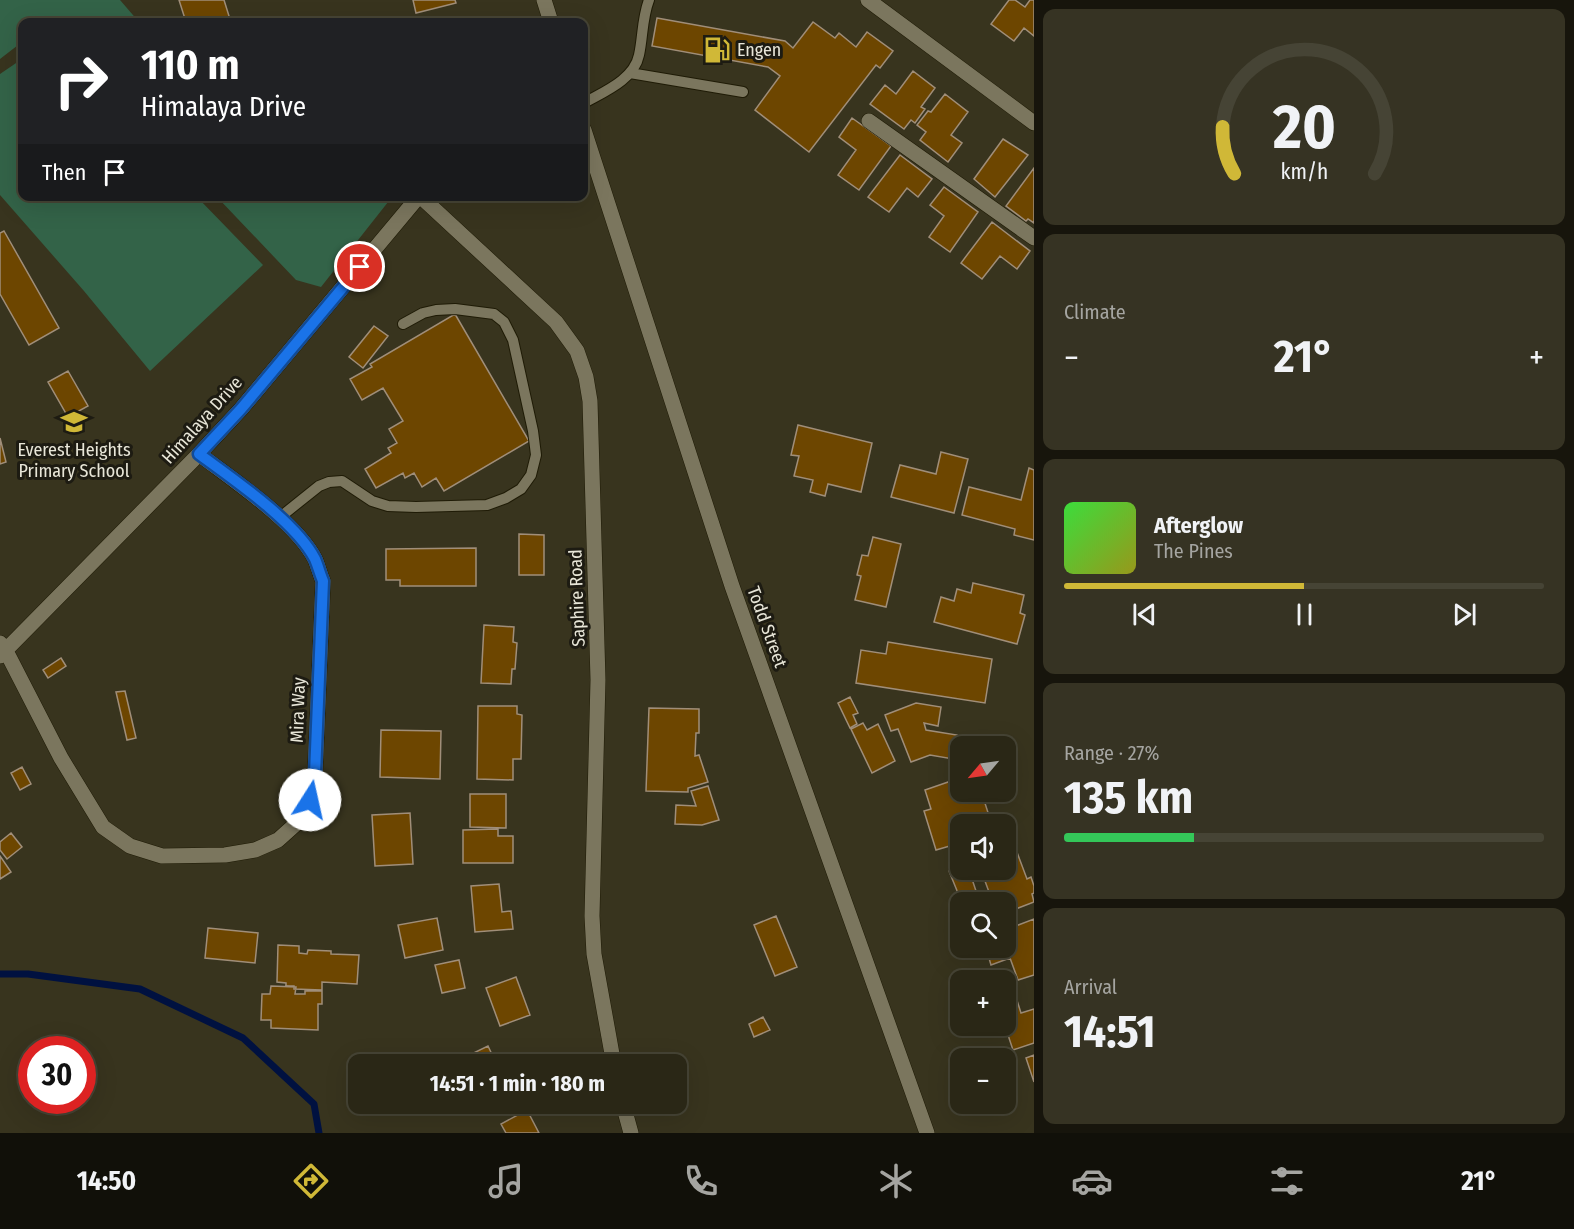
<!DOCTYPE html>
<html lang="en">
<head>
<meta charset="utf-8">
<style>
  :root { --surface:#2a2716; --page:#363323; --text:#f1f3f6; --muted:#a5a5a1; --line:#464435; --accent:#d0b837 }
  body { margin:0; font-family:"Fira Sans Condensed",sans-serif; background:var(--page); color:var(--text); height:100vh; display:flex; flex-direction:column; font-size:22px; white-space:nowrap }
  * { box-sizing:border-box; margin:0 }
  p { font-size:20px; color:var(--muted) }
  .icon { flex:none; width:33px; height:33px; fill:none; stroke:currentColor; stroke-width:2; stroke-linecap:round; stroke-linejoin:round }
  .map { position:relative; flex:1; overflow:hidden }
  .side { display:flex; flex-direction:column; gap:9px; padding:9px; background:#17150c; width:540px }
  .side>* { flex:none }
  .guide { position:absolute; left:18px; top:18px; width:570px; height:183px; border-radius:12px; box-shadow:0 6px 24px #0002,0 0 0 2px var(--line); background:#202124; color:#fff; overflow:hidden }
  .needle { width:39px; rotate:241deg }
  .controls { position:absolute; left:950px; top:736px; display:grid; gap:12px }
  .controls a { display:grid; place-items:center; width:66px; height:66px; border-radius:12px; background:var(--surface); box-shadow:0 6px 24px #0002,0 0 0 2px var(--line); font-size:30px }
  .speed { position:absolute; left:18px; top:1036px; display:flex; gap:12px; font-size:30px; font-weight:700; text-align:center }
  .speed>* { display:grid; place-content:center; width:78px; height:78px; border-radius:50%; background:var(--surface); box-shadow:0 6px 24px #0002,0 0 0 2px var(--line); line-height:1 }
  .speed .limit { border:9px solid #d22; background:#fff; color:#111 }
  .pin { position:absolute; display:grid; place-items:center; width:51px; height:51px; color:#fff; margin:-26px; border:3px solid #fff; border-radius:50%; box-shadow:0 2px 6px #0007 }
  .me { position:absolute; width:66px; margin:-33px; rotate:10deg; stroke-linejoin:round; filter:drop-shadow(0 0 4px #0008) }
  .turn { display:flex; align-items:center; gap:21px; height:126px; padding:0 24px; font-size:27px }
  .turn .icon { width:78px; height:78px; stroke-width:2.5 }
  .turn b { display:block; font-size:42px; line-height:51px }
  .then { display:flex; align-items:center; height:57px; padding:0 24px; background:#0003; gap:12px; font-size:22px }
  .big { font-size:45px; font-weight:700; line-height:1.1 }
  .side .card { flex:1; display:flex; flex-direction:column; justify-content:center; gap:9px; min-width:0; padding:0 21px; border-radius:12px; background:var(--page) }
  .side .dial { align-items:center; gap:0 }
  .dial svg { height:156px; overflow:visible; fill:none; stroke:var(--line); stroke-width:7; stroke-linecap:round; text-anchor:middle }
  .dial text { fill:var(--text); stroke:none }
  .song { display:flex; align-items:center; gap:18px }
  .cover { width:72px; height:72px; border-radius:9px; background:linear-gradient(135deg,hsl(120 70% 55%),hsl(60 70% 35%)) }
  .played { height:6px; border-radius:3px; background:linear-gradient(90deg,var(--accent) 50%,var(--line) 50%) }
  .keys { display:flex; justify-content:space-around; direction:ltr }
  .heat { display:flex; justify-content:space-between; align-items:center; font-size:33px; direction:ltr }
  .charge { height:9px; border-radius:4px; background:linear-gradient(90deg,#34c759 27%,var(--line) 0) }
  .trip { position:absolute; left:348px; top:1054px; width:339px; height:60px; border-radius:12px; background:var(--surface); box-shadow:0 6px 24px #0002,0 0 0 2px var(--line); font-weight:700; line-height:60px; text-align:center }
  .dock { display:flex; height:96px; justify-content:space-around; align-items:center; background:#111009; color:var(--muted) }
  .dock .icon { width:42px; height:42px }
  .dock .active { color:var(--accent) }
  .dock b { font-size:27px; color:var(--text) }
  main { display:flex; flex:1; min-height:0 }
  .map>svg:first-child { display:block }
</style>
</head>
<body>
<main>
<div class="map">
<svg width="1034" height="1133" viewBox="0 0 1034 1133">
  <rect width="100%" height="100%" fill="#38341e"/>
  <path fill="#336348" d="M0,0H120L139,22H22V42L0,59Z
    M22,59V196L197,197L263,265L150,371L84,291L0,195V74Z
    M217,197H392L321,287L296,280Z"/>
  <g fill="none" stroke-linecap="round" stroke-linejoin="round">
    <path stroke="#001140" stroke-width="7" d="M0,974H28L140,989L243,1038L314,1104L319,1133"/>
  </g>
  <path fill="#6d4600" stroke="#a08e79" stroke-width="1.5" d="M179,0H224L229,16L218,20L219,22H186Z
    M413,0H455L456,3L416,13Z
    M1009,0H1015L1025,7L1030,0H1034V36L1024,28L1014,41L991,24Z
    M267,18H292V22H267Z
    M657,18L785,41L793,48L813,22L835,38L839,33L856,47L867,32L893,51L880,68L876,65L809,152L755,110L780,76L768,67L652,46Z
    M913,71L935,88L921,107L925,109L915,123L911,120L904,129L870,104L885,85L896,94Z
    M945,94L968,112L951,135L962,143L948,162L920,140L926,132L917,125L928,111L931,112Z
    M852,118L891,146L859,190L838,175L856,150L839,137Z
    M1003,139L1028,155L995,197L974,179Z
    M900,155L932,179L918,197L907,188L889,212L868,197Z
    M1034,168V223L1028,219L1026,221L1006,206Z
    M944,187L978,212L950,252L929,237L944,216L930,205Z
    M992,222L1030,251L1017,269L1000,256L982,279L961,263Z
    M4,231L59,328L29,345L0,294V233Z
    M455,314L529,441L444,491L436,478L422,487L414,473L405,478L403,473L376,488L365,469L391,453L388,448L397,443L389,429L403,421L383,388L362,400L350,379L372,367L370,364Z
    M374,326L388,336L363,368L349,357Z
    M68,371L88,406L68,417L48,382Z
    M798,425L872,443L861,492L828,484L825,496L810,492L813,480L794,476L799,456L791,455Z
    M0,438L6,462L0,464Z
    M941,452L968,459L954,513L891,497L900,465L936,474Z
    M1029,468L1034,470V540L1014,535L1015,529L962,515L969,487L1021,500Z
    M519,534L544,535V575H519Z
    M873,537L901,544L886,607L855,600L861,576L857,575L862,555L868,556Z
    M476,548V586H400V580H386V549Z
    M973,583L1024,595L1020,613L1025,615L1017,644L934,622L941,597L954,601L957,589L971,593Z
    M484,625L514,627L513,642L517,643L515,669H512L511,684L481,683Z
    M888,642L992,659L985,703L856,683L861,650L886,654Z
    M61,658L66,666L48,678L43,670Z
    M125,691L136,738L127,740L116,692Z
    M850,697L858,713L853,715L857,724L850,728L838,703Z
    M916,703L941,707L938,726L924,723L926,730L957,735L953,759L930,755L911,762L898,729L891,731L885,715Z
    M478,706H517V714L522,715L521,759H513V780L477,779Z
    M649,708L699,709V733H696L695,756L699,755L708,782L688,788V792L646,791Z
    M863,723L867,730L878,724L895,761L872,773L851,729Z
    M381,730L441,731L440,779L380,777Z
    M22,767L31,784L20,790L11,773Z
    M951,781L954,790L960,788V792H974L976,796L982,794L992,825H960V843L936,850L924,811L931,809L925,790Z
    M708,786L719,820L702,825L675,824L676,805L696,806L691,791Z
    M470,794H506V828L470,827Z
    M410,813L413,864L375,866L372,815Z
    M498,829V836H513V863H463V830Z
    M11,833L22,847L7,859L0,850V842Z
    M1015,847L1027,879L1031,877L1034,886V893L1032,894L1034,902L1005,913V903H993L981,870H1005V851Z
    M0,856L11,872L0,879Z
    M960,867V870H969L980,903H962L949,871Z
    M499,884L502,912L511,911L513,929L475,932L471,886Z
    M776,916L797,967L775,976L754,925Z
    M437,918L443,950L405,958L398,925Z
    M1034,919V975L1018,980L1010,958L991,965L986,948H1005V930Z
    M208,928L258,933L255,963L205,958Z
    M278,945L299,946V953L307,954L308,950L331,951V954L359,955L357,984L322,982V990L294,989V986H286V983L277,982Z
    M459,960L465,988L442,993L435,965Z
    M974,974L977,981H960V1007L951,982Z
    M516,977L530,1015L500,1026L486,988Z
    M271,986L296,987L295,994H305V991H322V1004H318V1030L271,1028V1020H261L262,994H270Z
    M1014,991L1021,1013L1034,1009V1043L1013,1050L1005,1026V994Z
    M763,1017L770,1030L754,1037L749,1024Z
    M488,1046L497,1065H466L463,1058Z
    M1034,1055V1082L1026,1058Z
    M527,1110L539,1133H506L501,1124Z"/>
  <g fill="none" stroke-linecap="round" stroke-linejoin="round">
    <g stroke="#1f1b06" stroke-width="12">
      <path id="service" d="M630,73L743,92
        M584,103C603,92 634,80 639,55C643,37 642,18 649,0
        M279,518L319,486L329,482L342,481L372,501L388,506L416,507L487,505L506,498L521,489L531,475L536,455L533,431L513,340L504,322L494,314L455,309L436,310L423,313L403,324"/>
    </g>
    <g stroke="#1f1b06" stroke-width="16">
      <path id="minor" d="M868,0L1034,123
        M869,121L1034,238
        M420,196L556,322L577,351L586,377L590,401L598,680L592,916L594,954L614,1065
        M0,643L6,651L61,758L103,827L130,846L162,856L225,855L255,850L278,840L298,822L310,800L315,774L323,581C320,574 318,566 315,559C296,522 233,480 199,454
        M0,656L199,454L241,409L419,196
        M623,1104L631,1133"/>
    </g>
    <g stroke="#1f1b06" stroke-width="16">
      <path id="tertiary" d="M544,0L551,22
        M584,130L732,586L927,1133"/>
    </g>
    <use href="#service" stroke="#7b765e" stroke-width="10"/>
    <use href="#minor" stroke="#7b765e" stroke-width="15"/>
    <use href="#tertiary" stroke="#7b765e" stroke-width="15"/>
  </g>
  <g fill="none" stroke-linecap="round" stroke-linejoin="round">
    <g stroke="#114b97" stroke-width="15">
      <path id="route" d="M310,800L315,774L323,581C320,574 318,566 315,559C296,522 233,479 199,454L241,409L360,267"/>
    </g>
    <use href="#route" stroke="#1a73e8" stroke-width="10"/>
  </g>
  <defs>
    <g id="fuel-bare" transform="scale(2.07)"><path d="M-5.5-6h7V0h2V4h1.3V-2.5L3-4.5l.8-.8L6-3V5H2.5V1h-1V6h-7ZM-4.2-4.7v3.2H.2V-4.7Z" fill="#d0b837" stroke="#1d1b12" stroke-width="2.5" paint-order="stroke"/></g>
    <g id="school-bare" transform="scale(2.07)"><path d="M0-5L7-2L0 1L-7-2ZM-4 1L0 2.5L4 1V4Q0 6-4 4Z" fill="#d0b837" stroke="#1d1b12" stroke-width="2.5" paint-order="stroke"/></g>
  </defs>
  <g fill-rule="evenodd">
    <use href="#fuel-bare" x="717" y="50"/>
    <use href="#school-bare" x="74" y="422"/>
  </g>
  <g text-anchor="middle" stroke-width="6" stroke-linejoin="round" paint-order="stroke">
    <g font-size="18" fill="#e8e6d8" stroke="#1d1b12" text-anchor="start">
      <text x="737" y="56">Engen</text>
      <text x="74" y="456" text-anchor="middle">Everest Heights<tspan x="74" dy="21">Primary School</tspan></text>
    </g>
    <g font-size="18" fill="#e8e6d8" stroke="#1d1b12">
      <text transform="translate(202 420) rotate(-48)" y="6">Himalaya Drive</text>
      <text transform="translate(577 598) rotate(-92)" y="6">Saphire Road</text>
      <text transform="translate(767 627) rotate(70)" y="6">Todd Street</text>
      <text transform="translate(298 710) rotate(-88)" y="6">Mira Way</text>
    </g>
  </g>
</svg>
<div class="controls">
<a><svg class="needle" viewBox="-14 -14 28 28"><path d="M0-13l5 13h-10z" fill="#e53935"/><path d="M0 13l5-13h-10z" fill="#a5a5a1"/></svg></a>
<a><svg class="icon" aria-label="sound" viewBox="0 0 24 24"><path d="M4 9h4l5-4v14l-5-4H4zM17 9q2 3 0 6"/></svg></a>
<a><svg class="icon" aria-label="search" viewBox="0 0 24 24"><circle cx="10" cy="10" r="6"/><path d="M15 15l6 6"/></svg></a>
<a>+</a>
<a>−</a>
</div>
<div class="speed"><div class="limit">30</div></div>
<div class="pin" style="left:360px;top:267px;background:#d93025"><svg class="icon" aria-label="arrive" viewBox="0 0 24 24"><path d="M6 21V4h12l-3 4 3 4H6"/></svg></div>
<svg class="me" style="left:310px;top:800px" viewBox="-20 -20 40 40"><circle r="19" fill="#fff"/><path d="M0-13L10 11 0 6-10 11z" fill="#1a73e8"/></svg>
<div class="trip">14:51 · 1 min · 180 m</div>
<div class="guide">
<div class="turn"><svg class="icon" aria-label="right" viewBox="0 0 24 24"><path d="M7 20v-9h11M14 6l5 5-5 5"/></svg><div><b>110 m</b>Himalaya Drive</div></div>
<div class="then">Then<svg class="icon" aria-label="arrive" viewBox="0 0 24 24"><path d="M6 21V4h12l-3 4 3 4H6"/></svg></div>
</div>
</div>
<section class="side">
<div class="card dial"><svg viewBox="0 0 100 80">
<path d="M14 69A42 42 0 1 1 86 69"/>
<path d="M14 69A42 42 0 0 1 8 45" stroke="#d0b837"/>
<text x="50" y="56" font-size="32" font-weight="700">20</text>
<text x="50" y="72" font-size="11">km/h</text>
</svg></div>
<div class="card"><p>Climate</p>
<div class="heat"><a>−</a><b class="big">21°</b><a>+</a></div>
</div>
<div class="card">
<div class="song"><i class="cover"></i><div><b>Afterglow</b><p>The Pines</p></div></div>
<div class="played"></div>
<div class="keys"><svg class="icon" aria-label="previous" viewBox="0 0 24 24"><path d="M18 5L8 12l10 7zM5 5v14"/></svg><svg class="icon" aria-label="pause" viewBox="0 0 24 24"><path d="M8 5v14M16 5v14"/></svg><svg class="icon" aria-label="next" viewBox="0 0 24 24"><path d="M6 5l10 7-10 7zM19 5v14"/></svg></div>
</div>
<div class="card"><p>Range · 27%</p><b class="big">135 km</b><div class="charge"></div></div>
<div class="card"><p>Arrival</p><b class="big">14:51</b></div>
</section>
</main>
<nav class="dock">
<b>14:50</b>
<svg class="icon active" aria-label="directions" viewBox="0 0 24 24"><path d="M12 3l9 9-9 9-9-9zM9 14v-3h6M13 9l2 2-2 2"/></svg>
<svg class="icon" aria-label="music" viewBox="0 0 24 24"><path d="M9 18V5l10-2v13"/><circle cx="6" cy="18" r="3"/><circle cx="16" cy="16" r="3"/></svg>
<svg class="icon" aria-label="phone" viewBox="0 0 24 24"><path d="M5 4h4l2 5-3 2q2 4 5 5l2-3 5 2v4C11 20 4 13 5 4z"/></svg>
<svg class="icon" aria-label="climate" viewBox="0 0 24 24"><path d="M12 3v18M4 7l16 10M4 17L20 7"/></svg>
<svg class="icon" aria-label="car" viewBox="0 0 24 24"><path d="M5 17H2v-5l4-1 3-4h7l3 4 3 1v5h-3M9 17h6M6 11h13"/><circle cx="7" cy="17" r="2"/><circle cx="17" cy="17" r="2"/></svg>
<svg class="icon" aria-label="filters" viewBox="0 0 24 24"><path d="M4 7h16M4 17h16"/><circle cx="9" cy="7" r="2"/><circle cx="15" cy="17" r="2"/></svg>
<b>21°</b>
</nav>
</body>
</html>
